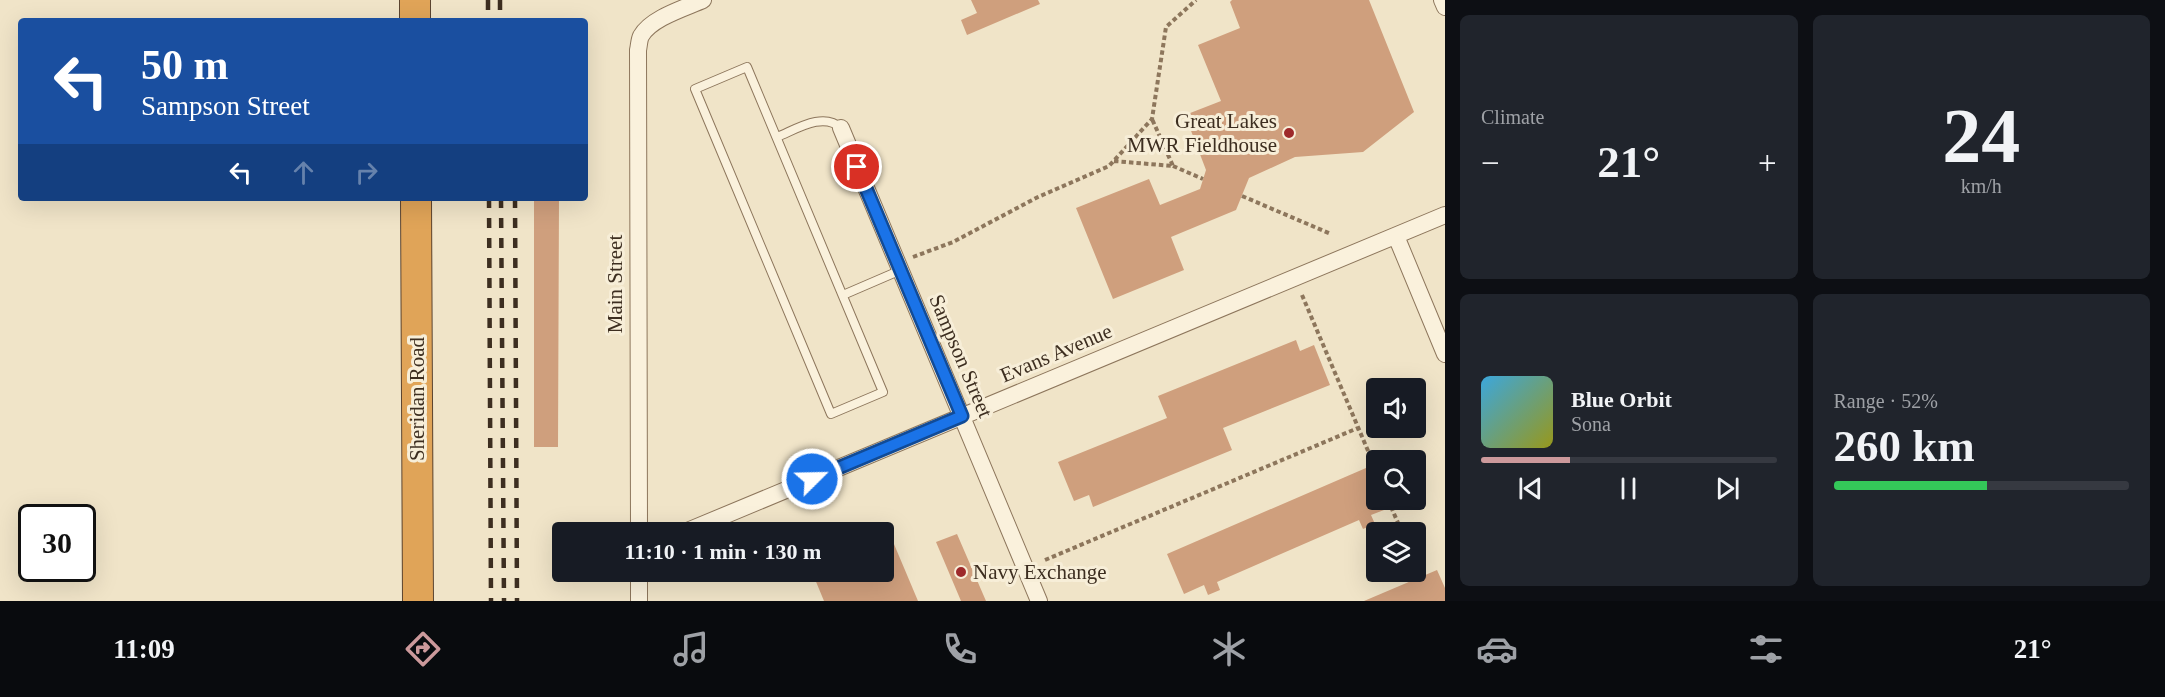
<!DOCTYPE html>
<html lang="en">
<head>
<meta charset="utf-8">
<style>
  :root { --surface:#171b24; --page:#20242c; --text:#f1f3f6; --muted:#9ea1a6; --line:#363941; --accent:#cc999b }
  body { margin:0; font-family:Georgia,serif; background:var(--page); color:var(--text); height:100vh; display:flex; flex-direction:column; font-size:22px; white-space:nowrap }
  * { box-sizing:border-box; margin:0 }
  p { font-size:20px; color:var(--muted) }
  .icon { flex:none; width:33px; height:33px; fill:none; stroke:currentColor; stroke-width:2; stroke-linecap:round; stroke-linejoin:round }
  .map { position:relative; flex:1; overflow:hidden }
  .sheet { display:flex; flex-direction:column; gap:15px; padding:15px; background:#0d0f14; width:720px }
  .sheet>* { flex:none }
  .hud { position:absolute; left:18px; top:18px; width:570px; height:183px; border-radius:6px; box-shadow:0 6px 24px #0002; background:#1a4fa0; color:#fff; overflow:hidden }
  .buttons { position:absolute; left:1366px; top:378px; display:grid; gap:12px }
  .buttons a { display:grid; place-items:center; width:60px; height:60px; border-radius:6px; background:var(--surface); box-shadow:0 6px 24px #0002; font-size:30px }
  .speed { position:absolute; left:18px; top:504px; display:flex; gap:12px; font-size:30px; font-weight:700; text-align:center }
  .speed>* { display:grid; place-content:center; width:78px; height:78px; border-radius:50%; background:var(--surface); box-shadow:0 6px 24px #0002; line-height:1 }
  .speed .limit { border:3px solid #111; border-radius:9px; background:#fff; color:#111 }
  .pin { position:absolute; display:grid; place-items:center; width:51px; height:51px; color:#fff; margin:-26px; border:3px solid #fff; border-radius:50%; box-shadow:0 2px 6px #0007 }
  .me { position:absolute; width:66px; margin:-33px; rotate:67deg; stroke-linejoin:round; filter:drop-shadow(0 0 4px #0008) }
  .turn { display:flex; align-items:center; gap:21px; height:126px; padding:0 24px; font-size:27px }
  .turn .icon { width:78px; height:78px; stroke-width:2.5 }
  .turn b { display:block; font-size:42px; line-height:51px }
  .lanes { display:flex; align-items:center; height:57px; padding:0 24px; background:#0003; justify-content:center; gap:30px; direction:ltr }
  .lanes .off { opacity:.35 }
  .big { font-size:45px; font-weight:800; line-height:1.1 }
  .sheet .card { flex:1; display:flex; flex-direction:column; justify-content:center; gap:9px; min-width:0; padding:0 21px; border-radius:9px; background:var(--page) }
  .sheet .dial { align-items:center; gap:0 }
  .dial b { font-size:78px; line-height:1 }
  .song { display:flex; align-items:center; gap:18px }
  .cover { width:72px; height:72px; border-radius:9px; background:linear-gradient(135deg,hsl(200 70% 55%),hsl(60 70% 35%)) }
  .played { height:6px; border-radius:3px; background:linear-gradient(90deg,var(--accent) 30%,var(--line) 30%) }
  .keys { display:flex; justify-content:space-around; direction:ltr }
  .heat { display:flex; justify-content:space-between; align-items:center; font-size:33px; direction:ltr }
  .charge { height:9px; border-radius:4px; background:linear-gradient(90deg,#34c759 52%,var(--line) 0) }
  .sheet .tiles { flex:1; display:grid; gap:15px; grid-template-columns:repeat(2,1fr) }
  .trip { position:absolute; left:552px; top:522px; width:342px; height:60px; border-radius:6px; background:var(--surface); box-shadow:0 6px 24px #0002; font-weight:800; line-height:60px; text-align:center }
  .tab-bar { display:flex; height:96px; justify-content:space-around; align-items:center; background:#090b0e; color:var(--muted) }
  .tab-bar .icon { width:42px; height:42px }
  .tab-bar .active { color:var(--accent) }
  .tab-bar b { font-size:27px; color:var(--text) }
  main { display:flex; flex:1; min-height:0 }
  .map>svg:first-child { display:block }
</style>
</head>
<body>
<main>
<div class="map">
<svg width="1445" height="601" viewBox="0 0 1445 601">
  <rect width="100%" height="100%" fill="#f0e4c8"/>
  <path fill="#cf9f7d" d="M971,0H1038L1040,4L967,35L961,20L977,13Z
    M1232,0H1369L1414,112L1363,152L1295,157L1249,178L1236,210L1171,237L1184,270L1113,299L1076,208L1149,179L1160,205L1200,189L1206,170L1185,115L1221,101L1198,45L1240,28L1230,2Z
    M534,198H559L558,447H534Z
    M1296,340L1300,351L1314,345L1330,385L1223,428L1232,450L1093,507L1089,495L1074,501L1058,462L1167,418L1158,396Z
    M1366,468L1377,494V500H1380L1384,510L1371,515L1375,524L1363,529L1359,520L1217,582L1220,590L1208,595L1204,585L1184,594L1167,554Z
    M957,534L986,601H961L936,542Z
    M891,537L918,601H824L812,572H884V540Z
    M1437,570L1445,588V601H1364Z"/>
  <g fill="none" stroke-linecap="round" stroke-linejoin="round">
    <g stroke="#8d765c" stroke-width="10">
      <path id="lane" d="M747,67L883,392L831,414L695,89Z
        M777,137C795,130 823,111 841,128
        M843,295L901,270"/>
    </g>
    <g stroke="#8d765c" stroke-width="18">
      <path id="street" d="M1442,0L1445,7
        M841,128L1039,601
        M1396,236L1445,354
        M639,532L638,50C639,46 639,40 641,36C651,18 685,8 703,0
        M685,532L1445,215
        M639,572V601"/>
    </g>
    <g stroke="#5b4430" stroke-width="32">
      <path id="highway" d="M415,0V21
        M416,198L418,601"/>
    </g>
    <path stroke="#8d765c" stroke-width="4" stroke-dasharray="4.5 3" stroke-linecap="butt" d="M1114,161L1173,166L1152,119
      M1173,166L1203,179
      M1242,196L1331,234
      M913,257L953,242L1038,197L1109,166L1152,119L1166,27L1196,0
      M1302,295L1377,472
      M1388,500L1402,532
      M1045,560L1358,428"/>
    <use href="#lane" stroke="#faf1dc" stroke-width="8"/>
    <use href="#street" stroke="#faf1dc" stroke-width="16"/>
    <use href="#highway" stroke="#e0a458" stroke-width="30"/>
    <path stroke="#3d2e20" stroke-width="4.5" stroke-dasharray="10 10" stroke-linecap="butt" d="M488,0V21
      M500,0V21
      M489,198L491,601
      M501,198L504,601
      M515,198L517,601"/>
  </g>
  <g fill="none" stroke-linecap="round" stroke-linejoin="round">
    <g stroke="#114b97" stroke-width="15">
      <path id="route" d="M812,479L962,416L857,167"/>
    </g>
    <use href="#route" stroke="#1a73e8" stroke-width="10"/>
  </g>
  <g fill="#9e2a2b" stroke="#f7eed8" stroke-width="2">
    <circle cx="1289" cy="133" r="6"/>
    <circle cx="961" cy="572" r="6"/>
  </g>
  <g text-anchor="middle" stroke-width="6" stroke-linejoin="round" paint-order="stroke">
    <g font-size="21" fill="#3d2e20" stroke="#f7eed8" text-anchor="end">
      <text x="1277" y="128">Great Lakes<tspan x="1277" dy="24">MWR Fieldhouse</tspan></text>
      <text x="973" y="579" text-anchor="start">Navy Exchange</text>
    </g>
    <g font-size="21" fill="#3d2e20" stroke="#f7eed8">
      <text transform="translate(615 284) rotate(-90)" y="7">Main Street</text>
      <text transform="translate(1056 353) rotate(-23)" y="7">Evans Avenue</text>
      <text transform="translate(961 356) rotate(67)" y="7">Sampson Street</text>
      <text transform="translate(417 399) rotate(-90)" y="7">Sheridan Road</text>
    </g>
  </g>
</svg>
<div class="buttons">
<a><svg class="icon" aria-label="sound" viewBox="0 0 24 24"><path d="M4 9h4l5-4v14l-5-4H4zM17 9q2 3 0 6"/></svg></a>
<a><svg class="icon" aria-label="search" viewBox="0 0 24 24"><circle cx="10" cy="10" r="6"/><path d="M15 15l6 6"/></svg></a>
<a><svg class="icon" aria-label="layers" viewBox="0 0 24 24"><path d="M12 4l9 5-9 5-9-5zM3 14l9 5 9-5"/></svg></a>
</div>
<div class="speed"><div class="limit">30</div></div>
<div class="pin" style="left:857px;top:167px;background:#d93025"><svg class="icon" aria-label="arrive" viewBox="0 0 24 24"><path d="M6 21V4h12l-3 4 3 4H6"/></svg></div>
<svg class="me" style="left:812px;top:479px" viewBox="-20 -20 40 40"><circle r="17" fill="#1a73e8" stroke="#fff" stroke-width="3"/><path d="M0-11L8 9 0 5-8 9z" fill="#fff"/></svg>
<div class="trip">11:10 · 1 min · 130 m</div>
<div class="hud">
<div class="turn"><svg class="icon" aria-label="left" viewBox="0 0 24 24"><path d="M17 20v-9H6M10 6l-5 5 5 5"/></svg><div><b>50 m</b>Sampson Street</div></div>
<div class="lanes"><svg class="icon" aria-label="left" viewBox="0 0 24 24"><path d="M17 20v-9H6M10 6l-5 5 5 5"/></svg><svg class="icon off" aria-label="ahead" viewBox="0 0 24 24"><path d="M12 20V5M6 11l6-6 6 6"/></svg><svg class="icon off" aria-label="right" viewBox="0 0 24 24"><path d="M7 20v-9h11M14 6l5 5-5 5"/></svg></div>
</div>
</div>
<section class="sheet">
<div class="tiles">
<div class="card"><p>Climate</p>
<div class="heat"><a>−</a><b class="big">21°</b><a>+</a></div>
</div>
<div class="card dial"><b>24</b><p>km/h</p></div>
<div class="card">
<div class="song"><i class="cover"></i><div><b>Blue Orbit</b><p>Sona</p></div></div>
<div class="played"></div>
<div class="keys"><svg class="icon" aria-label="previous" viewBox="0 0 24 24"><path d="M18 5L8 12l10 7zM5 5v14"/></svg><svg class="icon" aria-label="pause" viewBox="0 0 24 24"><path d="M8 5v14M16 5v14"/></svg><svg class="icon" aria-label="next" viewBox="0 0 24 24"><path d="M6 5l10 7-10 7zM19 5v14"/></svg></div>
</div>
<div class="card"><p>Range · 52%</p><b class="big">260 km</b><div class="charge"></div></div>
</div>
</section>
</main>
<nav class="tab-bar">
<b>11:09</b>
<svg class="icon active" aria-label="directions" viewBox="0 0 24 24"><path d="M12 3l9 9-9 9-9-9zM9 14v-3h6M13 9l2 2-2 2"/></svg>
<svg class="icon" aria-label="music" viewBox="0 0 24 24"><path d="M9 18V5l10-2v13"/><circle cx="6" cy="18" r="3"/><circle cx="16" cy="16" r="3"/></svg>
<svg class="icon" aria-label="phone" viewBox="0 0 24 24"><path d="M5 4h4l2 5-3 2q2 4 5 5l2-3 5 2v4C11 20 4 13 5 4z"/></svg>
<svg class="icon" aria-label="climate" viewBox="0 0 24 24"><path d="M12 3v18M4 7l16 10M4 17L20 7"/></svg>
<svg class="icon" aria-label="car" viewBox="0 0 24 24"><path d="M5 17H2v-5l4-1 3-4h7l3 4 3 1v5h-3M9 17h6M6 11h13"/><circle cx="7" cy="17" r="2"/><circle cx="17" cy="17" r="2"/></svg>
<svg class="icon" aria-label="filters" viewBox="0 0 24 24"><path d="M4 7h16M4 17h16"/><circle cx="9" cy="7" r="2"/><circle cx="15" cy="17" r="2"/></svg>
<b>21°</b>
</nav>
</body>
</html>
